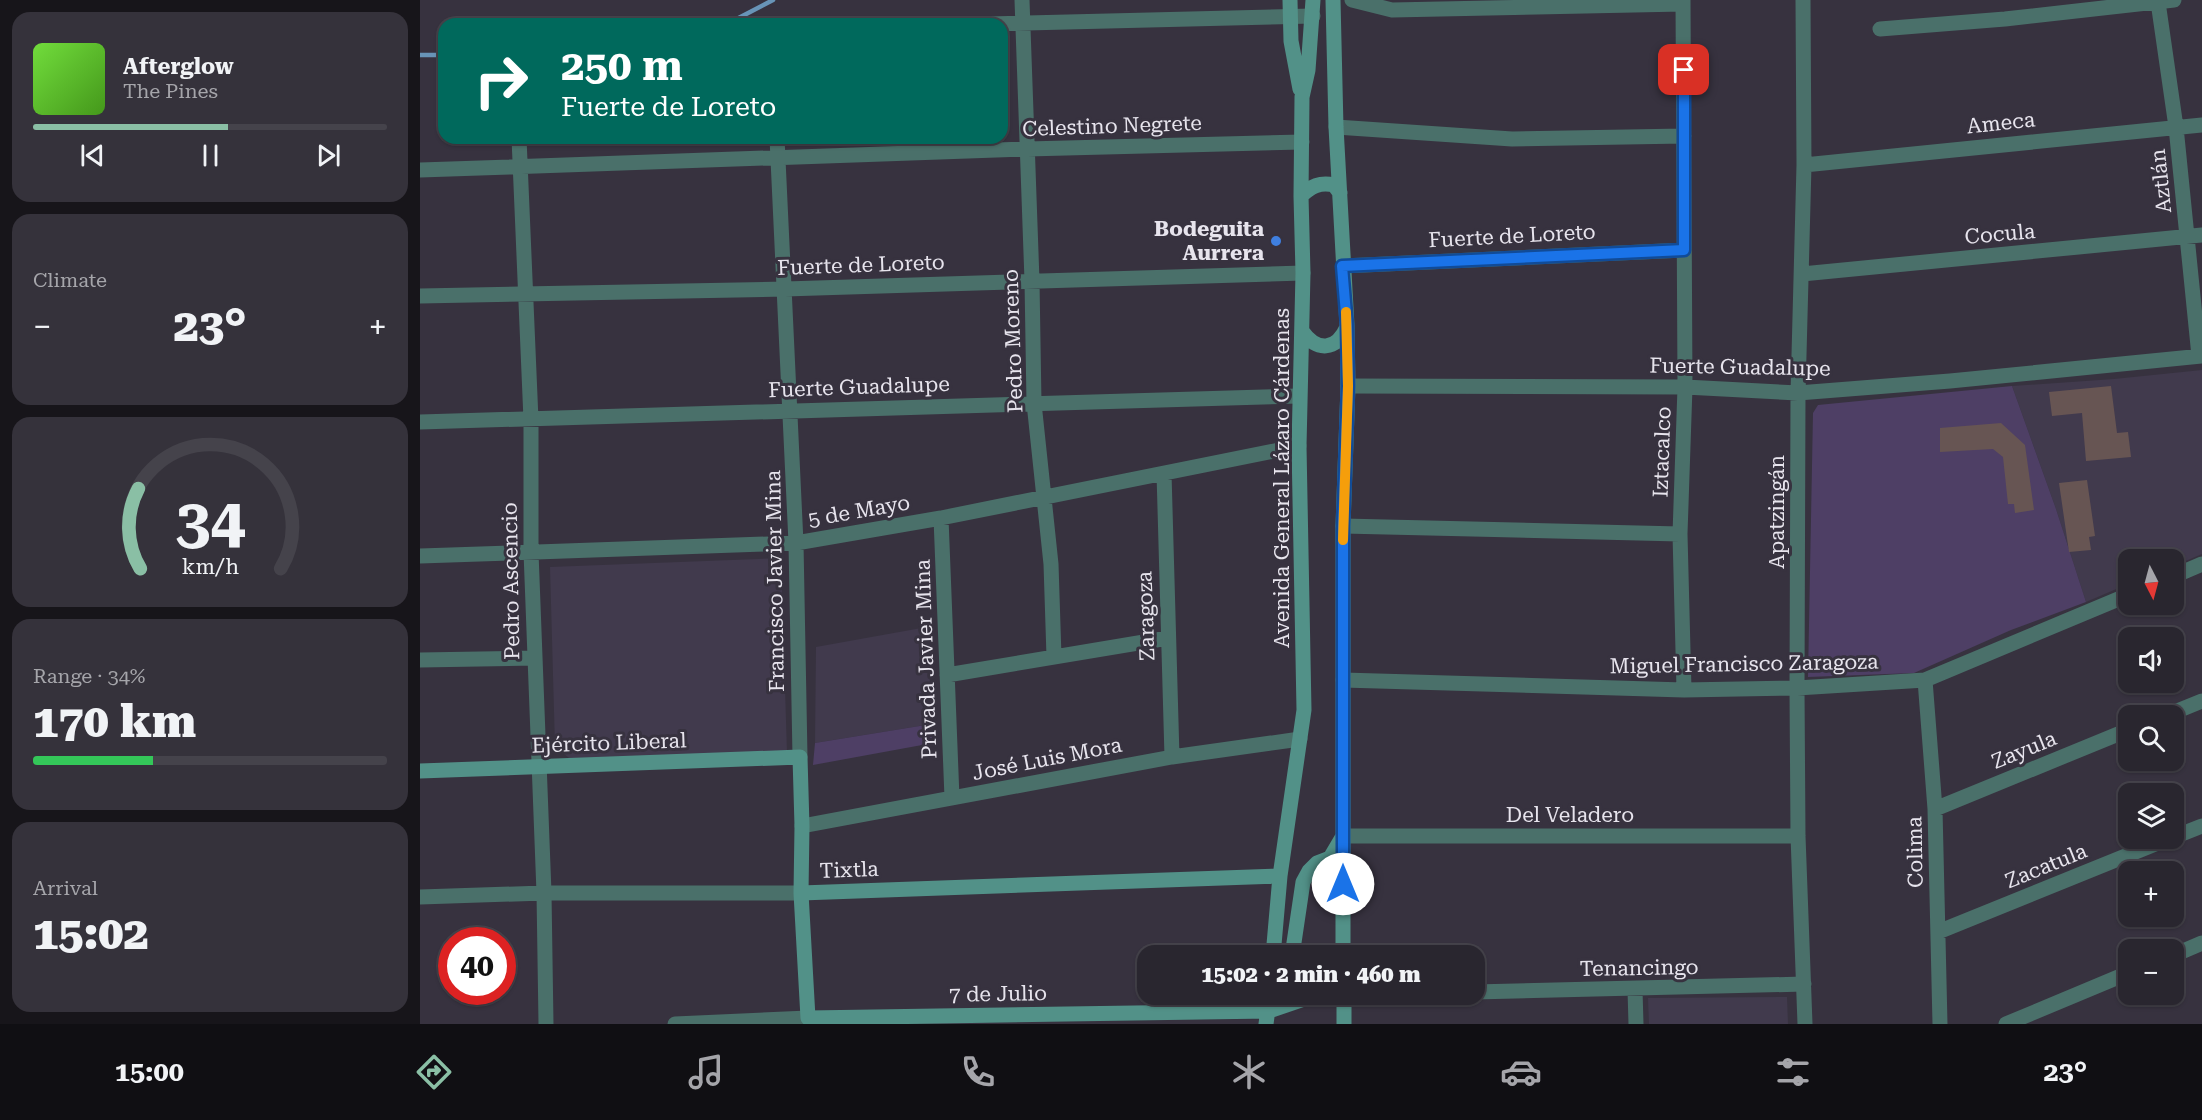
<!DOCTYPE html>
<html lang="en">
<head>
<meta charset="utf-8">
<style>
  :root { --surface:#29262f; --page:#35323b; --text:#f1f3f6; --muted:#a5a5aa; --line:#45434b; --accent:#8abfa5 }
  body { margin:0; font-family:"Roboto Serif",serif; background:var(--page); color:var(--text); height:100vh; display:flex; flex-direction:column; font-size:22px; white-space:nowrap }
  * { box-sizing:border-box; margin:0 }
  p { font-size:20px; color:var(--muted) }
  .icon { flex:none; width:33px; height:33px; fill:none; stroke:currentColor; stroke-width:2; stroke-linecap:round; stroke-linejoin:round }
  .map { position:relative; flex:1; overflow:hidden }
  .drawer { display:flex; flex-direction:column; gap:12px; padding:12px; background:#17151a; width:420px }
  .drawer>* { flex:none }
  .guide { position:absolute; left:18px; top:18px; width:570px; height:126px; border-radius:18px; box-shadow:0 2px 4px #0004,0 0 0 2px var(--line); background:#00695c; color:#fff; overflow:hidden }
  .needle { width:39px; rotate:174deg }
  .fabs { position:absolute; left:1698px; top:549px; display:grid; gap:12px }
  .fabs a { display:grid; place-items:center; width:66px; height:66px; border-radius:12px; background:var(--surface); box-shadow:0 2px 4px #0004,0 0 0 2px var(--line); font-size:30px }
  .speed { position:absolute; left:18px; top:927px; display:flex; gap:12px; font-size:30px; font-weight:700; text-align:center }
  .speed>* { display:grid; place-content:center; width:78px; height:78px; border-radius:50%; background:var(--surface); box-shadow:0 2px 4px #0004,0 0 0 2px var(--line); line-height:1 }
  .speed .limit { border:9px solid #d22; background:#fff; color:#111 }
  .pin { position:absolute; display:grid; place-items:center; width:51px; height:51px; color:#fff; margin:-26px; border-radius:12px; box-shadow:0 3px 9px #0006 }
  .me { position:absolute; width:66px; margin:-33px; rotate:0deg; stroke-linejoin:round; filter:drop-shadow(0 0 4px #0008) }
  .turn { display:flex; align-items:center; gap:21px; height:126px; padding:0 24px; font-size:27px }
  .turn .icon { width:78px; height:78px; stroke-width:2.5 }
  .turn b { display:block; font-size:42px; line-height:51px }
  .big { font-size:45px; font-weight:800; line-height:1.1 }
  .drawer .tile { flex:1; display:flex; flex-direction:column; justify-content:center; gap:9px; min-width:0; padding:0 21px; border-radius:18px; background:var(--page) }
  .drawer .dial { align-items:center; gap:0 }
  .dial svg { height:156px; overflow:visible; fill:none; stroke:var(--line); stroke-width:7; stroke-linecap:round; text-anchor:middle }
  .dial text { fill:var(--text); stroke:none }
  .song { display:flex; align-items:center; gap:18px }
  .cover { width:72px; height:72px; border-radius:9px; background:linear-gradient(135deg,hsl(100 70% 55%),hsl(100 70% 35%)) }
  .played { height:6px; border-radius:3px; background:linear-gradient(90deg,var(--accent) 55%,var(--line) 55%) }
  .keys { display:flex; justify-content:space-around; direction:ltr }
  .heat { display:flex; justify-content:space-between; align-items:center; font-size:33px; direction:ltr }
  .charge { height:9px; border-radius:4px; background:linear-gradient(90deg,#34c759 34%,var(--line) 0) }
  .trip { position:absolute; left:717px; top:945px; width:348px; height:60px; border-radius:18px; background:var(--surface); box-shadow:0 2px 4px #0004,0 0 0 2px var(--line); font-weight:800; line-height:60px; text-align:center }
  .dock { display:flex; height:96px; justify-content:space-around; align-items:center; background:#100f13; color:var(--muted) }
  .dock .icon { width:42px; height:42px }
  .dock .current { color:var(--accent) }
  .dock b { font-size:27px; color:var(--text) }
  main { display:flex; flex:1; min-height:0 }
  .map>svg:first-child { display:block }
</style>
</head>
<body>
<main>
<section class="drawer">
<div class="tile">
<div class="song"><i class="cover"></i><div><b>Afterglow</b><p>The Pines</p></div></div>
<div class="played"></div>
<div class="keys"><svg class="icon" aria-label="previous" viewBox="0 0 24 24"><path d="M18 5L8 12l10 7zM5 5v14"/></svg><svg class="icon" aria-label="pause" viewBox="0 0 24 24"><path d="M8 5v14M16 5v14"/></svg><svg class="icon" aria-label="next" viewBox="0 0 24 24"><path d="M6 5l10 7-10 7zM19 5v14"/></svg></div>
</div>
<div class="tile"><p>Climate</p>
<div class="heat"><a>−</a><b class="big">23°</b><a>+</a></div>
</div>
<div class="tile dial"><svg viewBox="0 0 100 80">
<path d="M14 69A42 42 0 1 1 86 69"/>
<path d="M14 69A42 42 0 0 1 13 28" stroke="#8abfa5"/>
<text x="50" y="56" font-size="32" font-weight="700">34</text>
<text x="50" y="72" font-size="11">km/h</text>
</svg></div>
<div class="tile"><p>Range · 34%</p><b class="big">170 km</b><div class="charge"></div></div>
<div class="tile"><p>Arrival</p><b class="big">15:02</b></div>
</section>
<div class="map">
<svg width="1782" height="1024" viewBox="0 0 1782 1024">
  <rect width="100%" height="100%" fill="#37323f"/>
  <path fill="#413a4d" d="M1782,370V554L1754,566V560H1708V584L1666,602L1636,509L1592,386L1694,379Z
    M361,558L367,753L153,761L135,747L130,567Z
    M507,627L512,724L395,743L396,647Z
    M1367,997L1368,1024H1229L1228,998Z"/>
  <path fill="#4e3f65" d="M1592,386L1636,509L1666,602L1591,630L1494,673L1388,677L1393,413L1398,405Z
    M512,724L513,743L393,765L395,743Z"/>
  <g fill="none" stroke-linecap="round" stroke-linejoin="round">
    <path stroke="#6894b7" stroke-width="4.5" d="M307,24L353,0
      M0,55H24"/>
  </g>
  <path fill="#675553" d="M1691,386L1697,433L1708,432L1711,457L1666,461L1662,413L1632,416L1629,392Z
    M1581,423L1605,445L1614,510L1595,513L1594,504H1588L1583,457L1573,449L1520,452V428Z
    M1667,480L1675,536L1669,537L1671,550L1649,552L1639,483Z"/>
  <g fill="none" stroke-linecap="round" stroke-linejoin="round">
    <path stroke="#4a706a" stroke-width="15" d="M602,0L612,281L614,403L631,564L634,657
      M932,0L972,10L1263,4
      M1263,0L1265,387L1260,534L1264,690
      M1383,0L1384,165L1378,393L1377,688L1378,836L1385,1024
      M1738,2L1756,127L1779,356
      M569,24L893,16
      M1460,29L1585,19L1754,0
      M916,127L1092,139L1264,136
      M99,138L111,420V552L124,893L126,1024
      M357,138L376,543L380,757
      M1384,165L1782,125
      M0,170L607,149L882,142
      M923,266L1264,250
      M1382,274L1782,235
      M0,296L365,289L883,273
      M928,386L1265,387L1378,393L1530,381L1782,356
      M0,422L879,396
      M744,473L752,757
      M521,518L532,798
      M923,526L1260,534
      M0,556L376,543L521,518L879,446
      M1754,576L1782,564
      M0,660L114,658
      M527,675L748,638
      M923,680L1264,690L1377,688L1505,680L1708,595
      M1505,680L1515,809L1520,1024
      M1745,716L1782,701
      M1515,809L1708,730
      M382,826L752,757L880,739
      M923,836H1378
      M1754,837L1782,826
      M0,897L124,893H381
      M1518,932L1750,838
      M1754,955L1782,943
      M1215,990L1216,1024
      M1054,992L1384,984
      M255,1024L388,1018V1024
      M1586,1024L1708,973"/>
    <path stroke="#529188" stroke-width="15" d="M870,0L871,41L880,89
      M913,0L916,127L927,326L928,386L923,526V956
      M881,196C891,186 900,182 914,185L920,193
      M882,331C897,352 916,351 927,327
      M0,771L380,757L382,826L381,893L388,1018L849,1011L899,994
      M381,893L860,876
      M853,956L860,876L884,710L879,446L883,273L881,196L882,97L888,70L893,0
      M872,956L883,882L889,871L897,863L910,858L923,836
      M924,994V1024
      M846,1024L850,994"/>
  </g>
  <g fill="none" stroke-linecap="round" stroke-linejoin="round">
    <g stroke="#114b97" stroke-width="15">
      <path id="route" d="M923,884V526L928,386L927,326L922,266L1264,250V70"/>
    </g>
    <use href="#route" stroke="#1a73e8" stroke-width="10"/>
    <path stroke="#f59e0b" stroke-width="10" d="M923,540L928,386L926,312"/>
  </g>
  <circle fill="#3f7fe0" stroke="#37323f" stroke-width="2" cx="856" cy="241" r="6"/>
  <g text-anchor="middle" stroke-width="6" stroke-linejoin="round" paint-order="stroke">
    <g font-size="21" fill="#e7e4ed" stroke="#37323f">
      <text transform="translate(1581 123) rotate(-6)" y="7">Ameca</text>
      <text transform="translate(692 126) rotate(-2)" y="7">Celestino Negrete</text>
      <text transform="translate(1741 181) rotate(-96)" y="7">Aztlán</text>
      <text transform="translate(1580 234) rotate(-5)" y="7">Cocula</text>
      <text transform="translate(1092 236) rotate(-3)" y="7">Fuerte de Loreto</text>
      <text transform="translate(441 265) rotate(-2)" y="7">Fuerte de Loreto</text>
      <text transform="translate(593 341) rotate(-92)" y="7">Pedro Moreno</text>
      <text transform="translate(1320 367) rotate(1)" y="7">Fuerte Guadalupe</text>
      <text transform="translate(439 387) rotate(-2)" y="7">Fuerte Guadalupe</text>
      <text transform="translate(1242 452) rotate(-88)" y="7">Iztacalco</text>
      <text transform="translate(862 478) rotate(-90)" y="7">Avenida General Lázaro Cárdenas</text>
      <text transform="translate(439 511) rotate(-10)" y="7">5 de Mayo</text>
      <text transform="translate(1357 512) rotate(-90)" y="7">Apatzingán</text>
      <text transform="translate(91 581) rotate(-91)" y="7">Pedro Ascencio</text>
      <text transform="translate(355 581) rotate(-91)" y="7">Francisco Javier Mina</text>
      <text transform="translate(726 616) rotate(-92)" y="7">Zaragoza</text>
      <text transform="translate(506 659) rotate(-92)" y="7">Privada Javier Mina</text>
      <text transform="translate(1324 664) rotate(-1)" y="7">Miguel Francisco Zaragoza</text>
      <text transform="translate(189 743) rotate(-2)" y="7">Ejército Liberal</text>
      <text transform="translate(1604 750) rotate(-22)" y="7">Zayula</text>
      <text transform="translate(627 759) rotate(-11)" y="7">José Luis Mora</text>
      <text x="1150" y="822">Del Veladero</text>
      <text transform="translate(1495 852) rotate(-91)" y="7">Colima</text>
      <text transform="translate(1626 866) rotate(-22)" y="7">Zacatula</text>
      <text transform="translate(429 870) rotate(-2)" y="7">Tixtla</text>
      <text transform="translate(1219 968) rotate(-1)" y="7">Tenancingo</text>
      <text transform="translate(578 994) rotate(-1)" y="7">7 de Julio</text>
    </g>
    <g font-size="21" font-weight="bold" fill="#e7e4ed" stroke="#37323f" text-anchor="end">
      <text x="844" y="236">Bodeguita<tspan x="844" dy="24">Aurrera</tspan></text>
    </g>
  </g>
</svg>
<div class="fabs">
<a><svg class="needle" viewBox="-14 -14 28 28"><path d="M0-13l5 13h-10z" fill="#e53935"/><path d="M0 13l5-13h-10z" fill="#a5a5aa"/></svg></a>
<a><svg class="icon" aria-label="sound" viewBox="0 0 24 24"><path d="M4 9h4l5-4v14l-5-4H4zM17 9q2 3 0 6"/></svg></a>
<a><svg class="icon" aria-label="search" viewBox="0 0 24 24"><circle cx="10" cy="10" r="6"/><path d="M15 15l6 6"/></svg></a>
<a><svg class="icon" aria-label="layers" viewBox="0 0 24 24"><path d="M12 4l9 5-9 5-9-5zM3 14l9 5 9-5"/></svg></a>
<a>+</a>
<a>−</a>
</div>
<div class="speed"><div class="limit">40</div></div>
<div class="pin" style="left:1264px;top:70px;background:#d93025"><svg class="icon" aria-label="arrive" viewBox="0 0 24 24"><path d="M6 21V4h12l-3 4 3 4H6"/></svg></div>
<svg class="me" style="left:923px;top:884px" viewBox="-20 -20 40 40"><circle r="19" fill="#fff"/><path d="M0-13L10 11 0 6-10 11z" fill="#1a73e8"/></svg>
<div class="trip">15:02 · 2 min · 460 m</div>
<div class="guide">
<div class="turn"><svg class="icon" aria-label="right" viewBox="0 0 24 24"><path d="M7 20v-9h11M14 6l5 5-5 5"/></svg><div><b>250 m</b>Fuerte de Loreto</div></div>
</div>
</div>
</main>
<nav class="dock">
<b>15:00</b>
<svg class="icon current" aria-label="directions" viewBox="0 0 24 24"><path d="M12 3l9 9-9 9-9-9zM9 14v-3h6M13 9l2 2-2 2"/></svg>
<svg class="icon" aria-label="music" viewBox="0 0 24 24"><path d="M9 18V5l10-2v13"/><circle cx="6" cy="18" r="3"/><circle cx="16" cy="16" r="3"/></svg>
<svg class="icon" aria-label="phone" viewBox="0 0 24 24"><path d="M5 4h4l2 5-3 2q2 4 5 5l2-3 5 2v4C11 20 4 13 5 4z"/></svg>
<svg class="icon" aria-label="climate" viewBox="0 0 24 24"><path d="M12 3v18M4 7l16 10M4 17L20 7"/></svg>
<svg class="icon" aria-label="car" viewBox="0 0 24 24"><path d="M5 17H2v-5l4-1 3-4h7l3 4 3 1v5h-3M9 17h6M6 11h13"/><circle cx="7" cy="17" r="2"/><circle cx="17" cy="17" r="2"/></svg>
<svg class="icon" aria-label="filters" viewBox="0 0 24 24"><path d="M4 7h16M4 17h16"/><circle cx="9" cy="7" r="2"/><circle cx="15" cy="17" r="2"/></svg>
<b>23°</b>
</nav>
</body>
</html>
